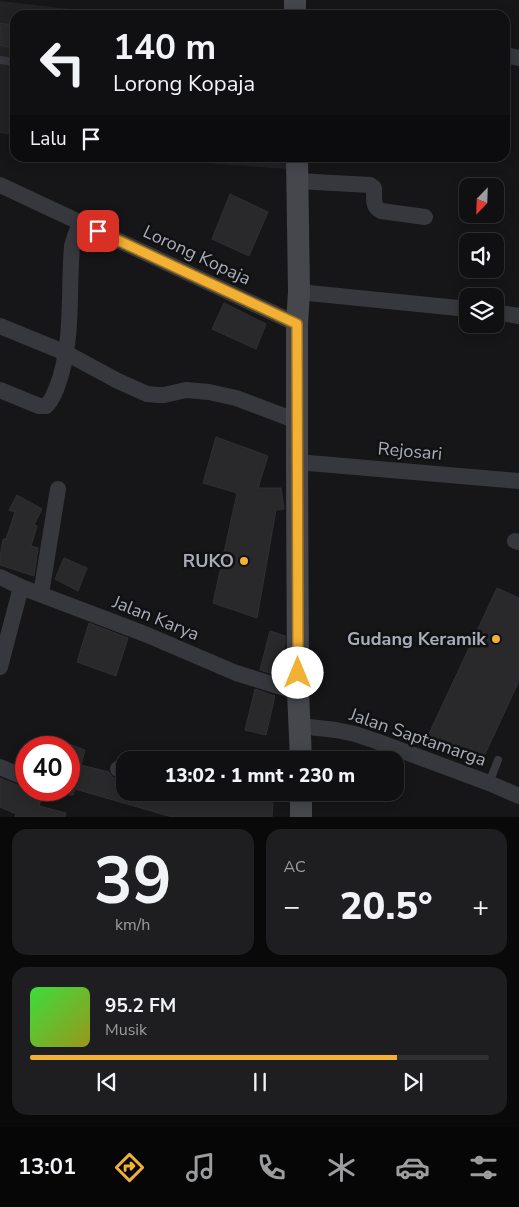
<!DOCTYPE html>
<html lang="id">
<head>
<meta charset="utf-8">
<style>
  :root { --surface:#101012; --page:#1e1e20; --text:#f1f3f6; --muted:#9c9d9f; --line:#303032; --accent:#f2b134 }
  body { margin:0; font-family:"Nunito Sans",sans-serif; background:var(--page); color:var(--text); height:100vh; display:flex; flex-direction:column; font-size:19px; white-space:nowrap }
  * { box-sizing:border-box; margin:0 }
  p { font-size:16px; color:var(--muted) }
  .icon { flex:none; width:28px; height:28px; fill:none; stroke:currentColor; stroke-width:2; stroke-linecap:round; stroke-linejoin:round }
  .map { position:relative; height:817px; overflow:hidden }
  .panel { display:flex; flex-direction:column; gap:12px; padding:12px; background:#09090a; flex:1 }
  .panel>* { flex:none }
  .hud { position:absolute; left:10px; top:10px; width:500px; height:152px; border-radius:15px; box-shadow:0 2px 12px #0003,0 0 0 1px var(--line); background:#101012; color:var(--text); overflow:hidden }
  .needle { width:32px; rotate:203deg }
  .fabs { position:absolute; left:459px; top:178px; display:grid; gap:10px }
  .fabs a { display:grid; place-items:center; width:45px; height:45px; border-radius:10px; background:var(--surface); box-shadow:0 2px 12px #0003,0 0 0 1px var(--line); font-size:25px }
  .speed { position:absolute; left:15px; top:736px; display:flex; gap:10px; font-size:25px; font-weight:700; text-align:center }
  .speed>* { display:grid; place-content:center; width:65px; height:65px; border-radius:50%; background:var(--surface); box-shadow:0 2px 12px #0003,0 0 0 1px var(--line); line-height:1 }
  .speed .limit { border:8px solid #d22; background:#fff; color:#111 }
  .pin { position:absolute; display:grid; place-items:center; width:42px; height:42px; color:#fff; margin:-21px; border-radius:10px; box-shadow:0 2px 8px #0006 }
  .me { position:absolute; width:55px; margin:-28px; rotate:0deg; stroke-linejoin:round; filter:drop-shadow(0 0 4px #0008) }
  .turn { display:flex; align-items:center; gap:18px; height:105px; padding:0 20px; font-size:22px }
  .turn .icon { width:65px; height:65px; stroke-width:2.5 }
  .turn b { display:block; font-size:35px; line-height:42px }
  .then { display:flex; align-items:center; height:48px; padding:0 20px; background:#0003; gap:10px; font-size:19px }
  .big { font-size:38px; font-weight:800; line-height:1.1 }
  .panel .card { flex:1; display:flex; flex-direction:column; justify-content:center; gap:8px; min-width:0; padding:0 18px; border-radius:15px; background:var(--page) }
  .panel .dial { align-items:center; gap:0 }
  .dial b { font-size:65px; line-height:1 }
  .song { display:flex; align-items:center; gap:15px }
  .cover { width:60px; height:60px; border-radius:8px; background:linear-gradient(135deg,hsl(120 70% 55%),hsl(60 70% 35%)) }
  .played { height:5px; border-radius:2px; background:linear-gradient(90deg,var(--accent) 80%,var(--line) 80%) }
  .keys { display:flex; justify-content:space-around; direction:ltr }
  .heat { display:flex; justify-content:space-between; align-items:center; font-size:28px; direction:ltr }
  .panel .tiles { flex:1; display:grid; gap:12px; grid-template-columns:1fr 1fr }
  .card:last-child { grid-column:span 2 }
  .trip { position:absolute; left:116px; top:751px; width:288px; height:50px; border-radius:15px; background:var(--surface); box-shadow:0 2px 12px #0003,0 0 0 1px var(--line); font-weight:800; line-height:50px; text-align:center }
  .menu { display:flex; height:80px; justify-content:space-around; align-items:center; background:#060607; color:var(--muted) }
  .menu .icon { width:35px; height:35px }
  .menu .selected { color:var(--accent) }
  .menu b { font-size:22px; color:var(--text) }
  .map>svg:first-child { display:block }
</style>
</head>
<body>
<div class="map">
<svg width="519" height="817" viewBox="0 0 519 817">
  <rect width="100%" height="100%" fill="#161618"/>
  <path fill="#222225" d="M0,1L121,15H15V136L0,133Z
    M137,158H287V169Z"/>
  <path fill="#29292c" stroke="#303034" d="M0,23L15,26V33L12,48L0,45Z
    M230,194L268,212L249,256L212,239Z
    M224,303L266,324L256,349L212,329Z
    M216,437L268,456L258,488H281L284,509L276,510L257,618L213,603L237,493L203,483Z
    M17,495L42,509L34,525L37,526L31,546L38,548L34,576L0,565V558L3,539H6L15,512L9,510Z
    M64,558L87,568L78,591L55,579Z
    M497,588L519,598V681L481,763L427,738Z
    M89,623L128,638L116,676L77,662Z
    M270,631L285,636V644L276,675L260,670Z
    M255,689L275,696L266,735L245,730Z
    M69,744L85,750L81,765L109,772L113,778L125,779V792H184L221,802L224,792H234L273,803L272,817H172L75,789L73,795H69Z
    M0,778L22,787L26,788V790H31L42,795L39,806L66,813L65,817H15L16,814L0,807Z"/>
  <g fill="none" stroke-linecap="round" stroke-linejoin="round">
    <path stroke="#37383d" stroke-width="8" d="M0,60L15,62
      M489,783L498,760"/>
    <path stroke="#37383d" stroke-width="16" d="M505,55L519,58
      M297,181L370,185L374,188C375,198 371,205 381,211L425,217
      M0,185L297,324
      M299,292L468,309
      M495,312L519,316
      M0,326L66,353L118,381L147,394L158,395H164L186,390L209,392L236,398L297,421
      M0,390L39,406H46C52,401 54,394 57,387C74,342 68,293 72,246L75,236L80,223
      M297,462L519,481
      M515,541L519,542
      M0,577L21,587L145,634L236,673L298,692
      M41,594L58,489
      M0,667L21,587
      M300,726L336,730L355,734L376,741L489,783L519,796
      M0,767L26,778
      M118,769H125"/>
    <path stroke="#45474d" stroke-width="22" d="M295,0V15
      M297,158L299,292L297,324V462L298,692L301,760
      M301,792V817"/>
  </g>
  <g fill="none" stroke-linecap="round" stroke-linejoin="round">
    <g stroke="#9d7322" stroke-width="12">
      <path id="route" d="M98,231L297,324L298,673"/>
    </g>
    <use href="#route" stroke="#f2b134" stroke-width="9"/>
  </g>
  <g fill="#f2b134" stroke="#111113" stroke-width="2">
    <circle cx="244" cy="561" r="5"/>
    <circle cx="496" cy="639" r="5"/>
  </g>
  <g text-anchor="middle" stroke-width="5" stroke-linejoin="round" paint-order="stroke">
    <g font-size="18" fill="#a8adb8" stroke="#111113">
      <text transform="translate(197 255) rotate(25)" y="6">Lorong Kopaja</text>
      <text transform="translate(410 451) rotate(5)" y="6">Rejosari</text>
      <text transform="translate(156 618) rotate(22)" y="6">Jalan Karya</text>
      <text transform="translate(418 737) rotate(19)" y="6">Jalan Saptamarga</text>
    </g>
    <g font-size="18" font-weight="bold" fill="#a8adb8" stroke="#111113" text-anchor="end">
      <text x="234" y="567">RUKO</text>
      <text x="486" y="645">Gudang Keramik</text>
    </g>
  </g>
</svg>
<div class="fabs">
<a><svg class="needle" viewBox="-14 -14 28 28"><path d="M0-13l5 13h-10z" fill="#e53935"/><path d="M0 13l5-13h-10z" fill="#9c9d9f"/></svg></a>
<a><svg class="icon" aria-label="sound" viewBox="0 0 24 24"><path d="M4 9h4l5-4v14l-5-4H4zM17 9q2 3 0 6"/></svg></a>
<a><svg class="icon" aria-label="layers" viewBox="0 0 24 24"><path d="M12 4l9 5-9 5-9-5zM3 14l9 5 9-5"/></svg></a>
</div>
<div class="speed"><div class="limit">40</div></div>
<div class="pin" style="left:98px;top:231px;background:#d93025"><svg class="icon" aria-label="arrive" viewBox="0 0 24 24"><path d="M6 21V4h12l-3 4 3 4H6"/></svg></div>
<svg class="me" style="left:298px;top:673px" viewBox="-20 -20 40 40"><circle r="19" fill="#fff"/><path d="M0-13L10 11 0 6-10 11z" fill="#f2b134"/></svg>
<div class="trip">13:02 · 1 mnt · 230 m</div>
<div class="hud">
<div class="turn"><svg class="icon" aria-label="left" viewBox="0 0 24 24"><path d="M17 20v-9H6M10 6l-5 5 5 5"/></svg><div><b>140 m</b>Lorong Kopaja</div></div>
<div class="then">Lalu<svg class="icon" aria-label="arrive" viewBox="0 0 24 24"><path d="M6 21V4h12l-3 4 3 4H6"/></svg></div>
</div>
</div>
<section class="panel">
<div class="tiles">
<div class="card dial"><b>39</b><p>km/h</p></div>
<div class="card"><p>AC</p>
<div class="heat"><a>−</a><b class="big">20.5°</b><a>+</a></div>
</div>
<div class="card">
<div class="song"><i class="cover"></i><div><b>95.2 FM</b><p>Musik</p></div></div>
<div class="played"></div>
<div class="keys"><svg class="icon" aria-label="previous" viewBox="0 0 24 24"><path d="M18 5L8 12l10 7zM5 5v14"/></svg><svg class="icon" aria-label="pause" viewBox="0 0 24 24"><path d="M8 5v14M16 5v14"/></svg><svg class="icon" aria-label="next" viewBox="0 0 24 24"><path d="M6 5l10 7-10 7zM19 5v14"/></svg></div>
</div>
</div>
</section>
<nav class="menu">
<b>13:01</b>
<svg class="icon selected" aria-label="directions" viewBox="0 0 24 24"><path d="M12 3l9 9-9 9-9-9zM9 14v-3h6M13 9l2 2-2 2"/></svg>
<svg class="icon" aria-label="music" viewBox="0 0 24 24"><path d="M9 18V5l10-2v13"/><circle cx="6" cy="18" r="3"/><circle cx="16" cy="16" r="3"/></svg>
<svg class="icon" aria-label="phone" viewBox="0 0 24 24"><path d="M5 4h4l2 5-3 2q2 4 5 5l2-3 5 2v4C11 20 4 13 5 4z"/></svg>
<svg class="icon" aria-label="climate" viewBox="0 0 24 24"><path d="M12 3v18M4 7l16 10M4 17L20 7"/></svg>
<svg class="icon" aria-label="car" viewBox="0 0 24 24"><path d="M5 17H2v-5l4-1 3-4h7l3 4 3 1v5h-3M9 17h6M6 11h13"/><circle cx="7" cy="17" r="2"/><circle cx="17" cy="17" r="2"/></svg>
<svg class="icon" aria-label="filters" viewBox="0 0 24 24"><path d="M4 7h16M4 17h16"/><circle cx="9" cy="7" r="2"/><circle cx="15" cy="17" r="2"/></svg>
</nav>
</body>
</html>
